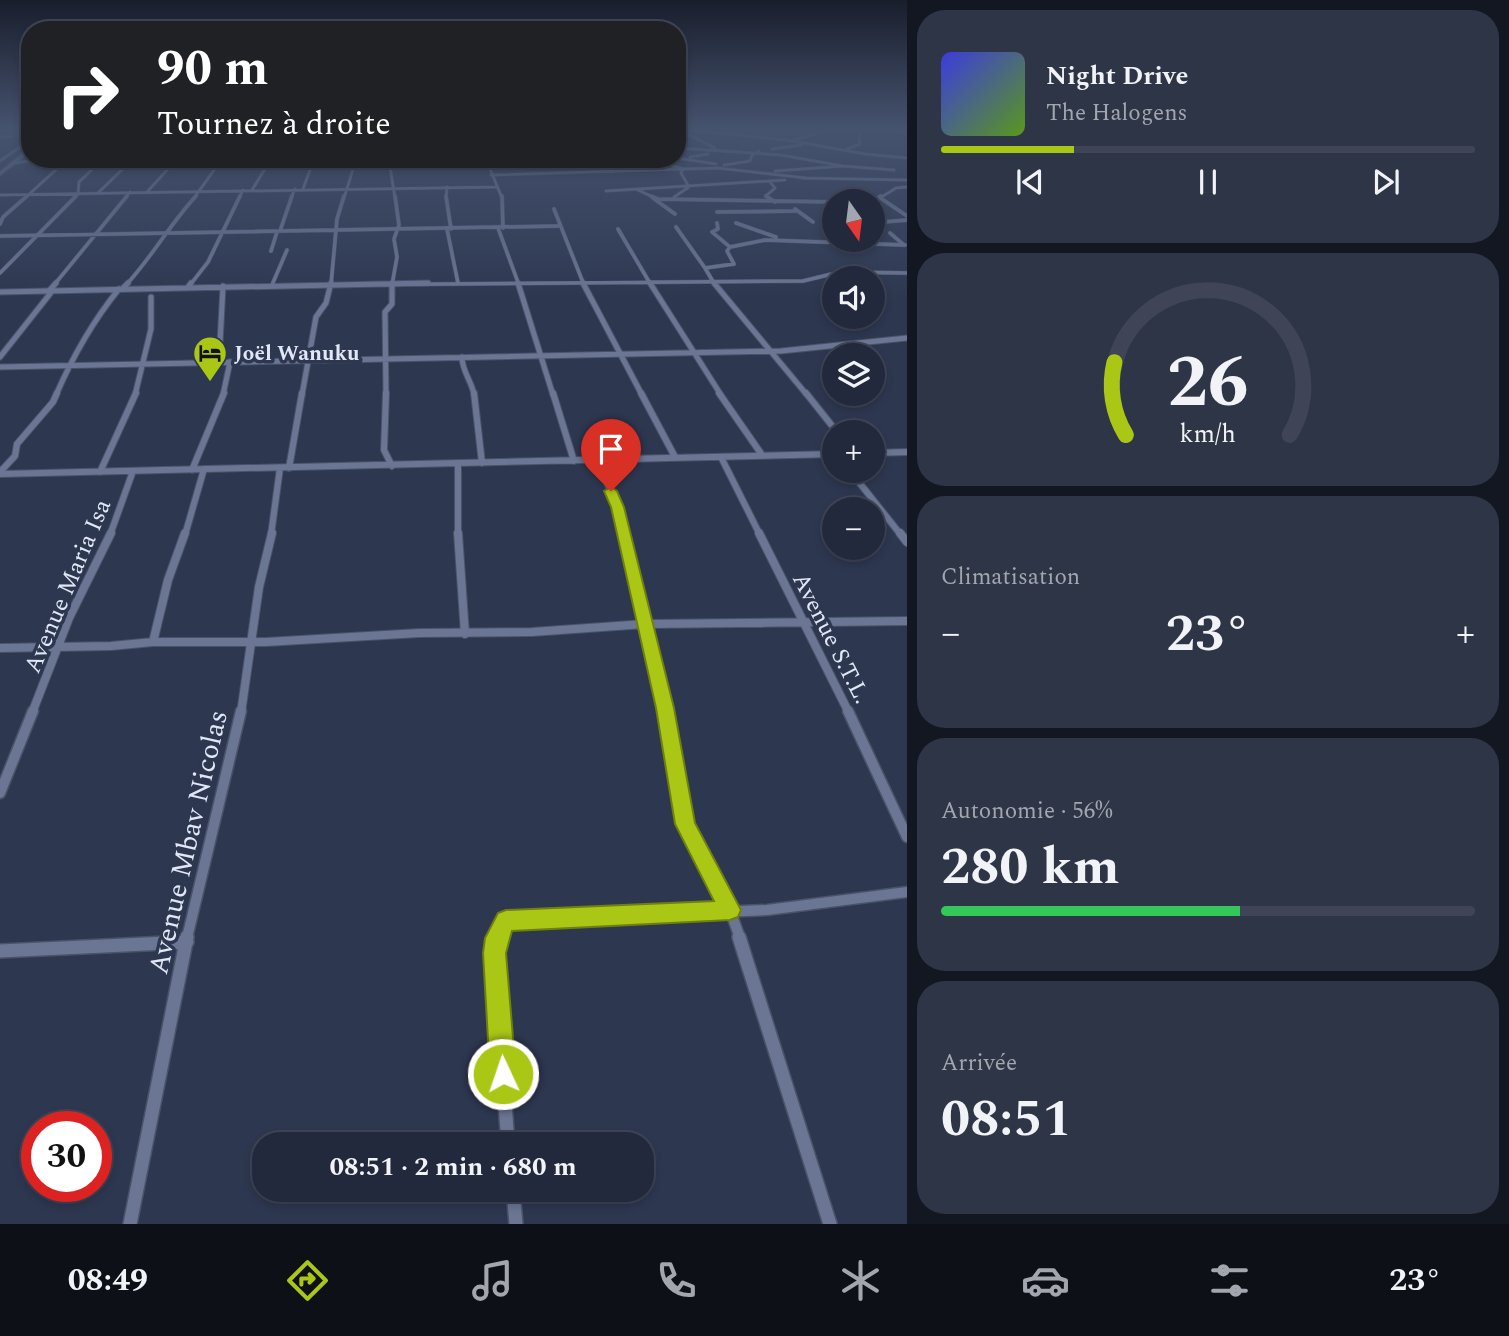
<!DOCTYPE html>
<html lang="fr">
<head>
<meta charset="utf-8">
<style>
  :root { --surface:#22293c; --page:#2e3547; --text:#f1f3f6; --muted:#a2a6af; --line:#3f4556; --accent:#aac716 }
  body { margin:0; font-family:Spectral,serif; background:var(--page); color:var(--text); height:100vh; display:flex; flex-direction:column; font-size:26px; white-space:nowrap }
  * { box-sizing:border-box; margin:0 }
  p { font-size:23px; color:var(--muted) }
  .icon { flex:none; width:38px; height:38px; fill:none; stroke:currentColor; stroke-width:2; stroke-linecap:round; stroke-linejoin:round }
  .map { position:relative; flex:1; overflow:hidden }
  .drawer { display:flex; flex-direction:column; gap:10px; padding:10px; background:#131721; width:602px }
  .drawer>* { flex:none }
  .guide { position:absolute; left:21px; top:21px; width:665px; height:147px; border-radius:28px; box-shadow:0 4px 10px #0003,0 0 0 2px var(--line); background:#202124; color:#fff; overflow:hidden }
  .needle { width:46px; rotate:166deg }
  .controls { position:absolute; left:822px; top:189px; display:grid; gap:14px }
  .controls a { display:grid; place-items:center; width:63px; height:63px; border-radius:50%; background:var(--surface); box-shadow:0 4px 10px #0003,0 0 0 2px var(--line); font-size:35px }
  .speed { position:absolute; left:21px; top:1111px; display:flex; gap:14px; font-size:35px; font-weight:700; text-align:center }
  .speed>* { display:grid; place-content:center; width:91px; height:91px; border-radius:50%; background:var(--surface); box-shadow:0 4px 10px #0003,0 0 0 2px var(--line); line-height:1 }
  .speed .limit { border:10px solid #d22; background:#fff; color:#111 }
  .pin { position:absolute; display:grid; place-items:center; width:60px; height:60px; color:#fff; margin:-72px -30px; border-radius:50% 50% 50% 0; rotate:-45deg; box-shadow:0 0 7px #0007 }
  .pin .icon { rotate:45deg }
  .me { position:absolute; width:77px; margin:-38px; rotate:357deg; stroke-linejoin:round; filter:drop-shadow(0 0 5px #0008) }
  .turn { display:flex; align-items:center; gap:24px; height:147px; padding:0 21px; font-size:32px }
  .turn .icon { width:91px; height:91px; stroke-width:2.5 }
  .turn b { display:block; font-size:49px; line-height:60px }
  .big { font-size:52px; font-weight:700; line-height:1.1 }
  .drawer .widget { flex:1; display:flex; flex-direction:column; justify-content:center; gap:10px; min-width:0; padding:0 24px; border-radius:28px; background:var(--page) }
  .drawer .dial { align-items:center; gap:0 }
  .dial svg { height:182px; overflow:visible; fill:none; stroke:var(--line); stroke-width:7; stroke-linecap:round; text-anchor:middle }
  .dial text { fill:var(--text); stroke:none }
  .song { display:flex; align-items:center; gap:21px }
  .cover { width:84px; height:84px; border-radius:10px; background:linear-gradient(135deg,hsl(240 70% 55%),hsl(90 70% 35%)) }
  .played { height:7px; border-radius:4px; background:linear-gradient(90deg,var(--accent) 25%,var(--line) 25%) }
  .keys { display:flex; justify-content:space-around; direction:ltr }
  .heat { display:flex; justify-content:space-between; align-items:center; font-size:38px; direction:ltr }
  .charge { height:10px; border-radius:5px; background:linear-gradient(90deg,#34c759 56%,var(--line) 0) }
  .trip { position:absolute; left:252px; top:1132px; width:402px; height:70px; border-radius:28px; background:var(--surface); box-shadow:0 4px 10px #0003,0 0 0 2px var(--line); font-weight:700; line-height:70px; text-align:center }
  .dock { display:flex; height:112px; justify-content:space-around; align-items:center; background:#0e1018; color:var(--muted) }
  .dock .icon { width:49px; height:49px }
  .dock .selected { color:var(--accent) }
  .dock b { font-size:32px; color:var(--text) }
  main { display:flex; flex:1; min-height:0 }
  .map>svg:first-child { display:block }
</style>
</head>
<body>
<main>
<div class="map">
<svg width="907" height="1224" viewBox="0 0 907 1224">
  <rect width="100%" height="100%" fill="#2d3750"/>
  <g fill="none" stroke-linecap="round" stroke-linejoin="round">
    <g stroke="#4a5267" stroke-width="3.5">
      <path id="street-far6" d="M18,129L30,137
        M683,129L786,140L865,154L907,158
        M851,130L907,131
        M685,133L715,148
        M0,137L12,136
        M794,140L828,130L854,129
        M677,148L781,155L843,166
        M772,149L801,145
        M847,149L860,144L859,131
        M677,158L716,164
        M596,159L612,172
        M650,159L683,169L681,173L689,187L674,197
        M690,160V157L708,154
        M0,161L30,140
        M14,163L46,159
        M488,164L502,198
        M724,165L750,161L752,155L759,151
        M390,167L395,198
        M775,171L843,166L894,170
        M491,175L718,168L806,178
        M802,178L907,180
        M303,189L314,159
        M252,190L271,159
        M638,190L655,198
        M606,191L785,180
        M147,192L177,159
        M98,193L133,159
        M0,195L496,187
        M25,198L59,167V163
        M74,198L78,194L79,182L103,159
        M125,198L130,192
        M194,198L222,159
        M239,198L243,190
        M291,198L295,189
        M344,198L355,163
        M446,198L447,187
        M769,198L766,196L775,188L770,182
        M880,198L896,188L907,187"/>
    </g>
    <g stroke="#4a5267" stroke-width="4.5">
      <path id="street-far5" d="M446,196L451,229
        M502,196L503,228
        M651,196L658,199L835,202
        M766,196L775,202
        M881,196L879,197L907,216
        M653,198L675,214
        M554,209L584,285
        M795,209L813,222
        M717,212L796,211
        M883,222L907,220
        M717,223L718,229L712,232L730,247L765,240L905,245
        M736,223L776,237
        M0,224L3,217L27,196
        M676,227L705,268
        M498,228L519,285
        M447,229L458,283
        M618,229L651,285
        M280,231L292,196
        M890,233L904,245
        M0,236L558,226
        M271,251L277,232
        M0,273L76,196
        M54,285L127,196
        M126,285C152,257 170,224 196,196
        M190,285L208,262L240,196
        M272,285L287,250
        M323,285L803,281L840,272L907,273
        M331,285L337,219L344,196
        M392,285L397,257L394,239L399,225L395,196
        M715,285L705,268L734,264L727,251L730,247"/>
    </g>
    <g stroke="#4a5267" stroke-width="7">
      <path id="street-far4" d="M518,283L553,395
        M583,283L642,395
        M650,283L721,395
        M714,283L807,395
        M188,287L191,283
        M122,289L128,283
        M49,291L56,283
        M0,292L428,283
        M0,357L53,290
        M462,357C462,372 472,381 474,395
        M219,362L223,286
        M0,367L781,351L907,338
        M56,395C73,356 92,322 119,289
        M135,395L151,329V297
        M223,395L230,362
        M302,395L316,317L326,303L331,283
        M386,395L385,312L392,304V283"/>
    </g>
    <g stroke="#4a5267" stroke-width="8">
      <path id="street-far3" d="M386,393L384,450L392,466
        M474,393L482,463
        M553,393L574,461
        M641,393L675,457
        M719,393L762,455
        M806,393L837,432
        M873,453L907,452
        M721,457L760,535
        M601,460L603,474L618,507L624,535
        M458,464V535
        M289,468L302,393
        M192,470L224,393
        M850,471L901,535
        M0,472L15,456L17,444L53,402L57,393
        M100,472L136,393
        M0,474L835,454
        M110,535L133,471
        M185,535L204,469
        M271,535L280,468"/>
    </g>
    <g stroke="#4a5267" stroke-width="10">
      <path id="street-far2" d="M458,533L465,634
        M624,533L666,713
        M759,533L849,713
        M900,533L907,542
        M153,642L168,580L185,533
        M0,648L111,646L153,642H266L419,633L532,632L645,624L907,621
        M32,713L69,618L111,533
        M241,713L259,587L272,533"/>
    </g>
    <g stroke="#4a5267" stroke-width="13">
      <path id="street-far1" d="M665,711L685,824L730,910L740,938
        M848,711L907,837
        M0,793L33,711
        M187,938L241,711
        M497,938L506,921L767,910L907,892"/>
    </g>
    <g stroke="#4a5267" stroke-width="16">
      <path id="street" d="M498,937L494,953L508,1144
        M739,937L830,1224
        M0,951L187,942
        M513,1190L516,1224
        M130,1224L187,937"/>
    </g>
    <g stroke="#4a5267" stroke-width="3">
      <path id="secondary" d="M28,149L30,152L0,175V172Z"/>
    </g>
    <use href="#street-far6" stroke="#6a7693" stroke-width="2.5"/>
    <use href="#street-far5" stroke="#6a7693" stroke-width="3.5"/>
    <use href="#street-far4" stroke="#6a7693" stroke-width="5"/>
    <use href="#street-far3" stroke="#6a7693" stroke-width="6"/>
    <use href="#street-far2" stroke="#6a7693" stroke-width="8"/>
    <use href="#street-far1" stroke="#6a7693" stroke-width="10"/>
    <use href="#street" stroke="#6a7693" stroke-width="13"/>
    <use href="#secondary" fill="#6a7693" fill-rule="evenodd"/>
  </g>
  <linearGradient id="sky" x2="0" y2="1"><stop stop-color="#191e2c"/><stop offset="0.43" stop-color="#46536f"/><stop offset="1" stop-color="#46536f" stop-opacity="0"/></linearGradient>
  <rect width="907" height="300" fill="url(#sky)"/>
  <path fill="#aac716" stroke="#6e810e" stroke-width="2" d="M611,487L617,491L624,507L674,708L695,823L741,910L738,917L730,920L512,931L506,953L516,1074L512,1083L503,1087L494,1083L490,1074L483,953L485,938L498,913L506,910L714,901L675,824L656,708L611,507L604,491Z"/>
  <defs>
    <g id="hotel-pin" transform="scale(1.75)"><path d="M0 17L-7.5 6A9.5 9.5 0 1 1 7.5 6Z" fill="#aac716" stroke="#2d3750"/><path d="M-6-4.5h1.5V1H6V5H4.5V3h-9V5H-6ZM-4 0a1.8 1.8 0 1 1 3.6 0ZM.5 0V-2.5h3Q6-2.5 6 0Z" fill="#111"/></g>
  </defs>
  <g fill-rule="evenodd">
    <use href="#hotel-pin" x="210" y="353"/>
  </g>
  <g text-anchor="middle" stroke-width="7" stroke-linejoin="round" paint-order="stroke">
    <g font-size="21" font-weight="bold" fill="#e0e7f7" stroke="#2d3750" text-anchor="start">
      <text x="234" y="360">Joël Wanuku</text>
    </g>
    <g font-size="24" fill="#e0e7f7" stroke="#2d3750">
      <text transform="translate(67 586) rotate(-67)" y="8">Avenue Maria Isa</text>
      <text transform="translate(832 638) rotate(63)" y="8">Avenue S.T.L.</text>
    </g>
    <g font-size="28" fill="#e0e7f7" stroke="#2d3750">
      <text transform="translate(187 842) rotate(-77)" y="10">Avenue Mbav Nicolas</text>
    </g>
  </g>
</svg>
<div class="controls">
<a><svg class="needle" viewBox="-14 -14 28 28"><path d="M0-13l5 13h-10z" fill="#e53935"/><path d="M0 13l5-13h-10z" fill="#a2a6af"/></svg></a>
<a><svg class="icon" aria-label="sound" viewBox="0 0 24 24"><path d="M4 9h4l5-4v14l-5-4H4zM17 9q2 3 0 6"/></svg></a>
<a><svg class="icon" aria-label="layers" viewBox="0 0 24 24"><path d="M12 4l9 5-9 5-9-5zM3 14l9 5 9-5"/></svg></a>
<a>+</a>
<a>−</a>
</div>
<div class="speed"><div class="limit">30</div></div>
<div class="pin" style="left:611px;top:491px;background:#d93025"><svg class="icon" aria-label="arrive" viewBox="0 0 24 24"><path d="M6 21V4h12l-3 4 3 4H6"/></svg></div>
<svg class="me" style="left:503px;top:1074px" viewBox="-20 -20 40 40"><circle r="17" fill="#aac716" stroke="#fff" stroke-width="3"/><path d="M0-11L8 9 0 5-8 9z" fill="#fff"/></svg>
<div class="trip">08:51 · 2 min · 680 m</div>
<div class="guide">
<div class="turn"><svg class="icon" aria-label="right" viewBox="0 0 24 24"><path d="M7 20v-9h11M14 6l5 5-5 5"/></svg><div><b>90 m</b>Tournez à droite</div></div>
</div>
</div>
<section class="drawer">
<div class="widget">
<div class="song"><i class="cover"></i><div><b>Night Drive</b><p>The Halogens</p></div></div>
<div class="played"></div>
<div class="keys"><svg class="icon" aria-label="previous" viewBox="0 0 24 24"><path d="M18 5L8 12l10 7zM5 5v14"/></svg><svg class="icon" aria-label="pause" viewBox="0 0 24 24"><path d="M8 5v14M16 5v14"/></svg><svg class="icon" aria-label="next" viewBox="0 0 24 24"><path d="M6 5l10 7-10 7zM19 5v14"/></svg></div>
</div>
<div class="widget dial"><svg viewBox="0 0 100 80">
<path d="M14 69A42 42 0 1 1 86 69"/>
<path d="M14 69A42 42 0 0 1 9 37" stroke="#aac716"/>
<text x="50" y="56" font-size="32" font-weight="700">26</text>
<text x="50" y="72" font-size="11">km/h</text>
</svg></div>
<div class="widget"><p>Climatisation</p>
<div class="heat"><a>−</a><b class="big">23°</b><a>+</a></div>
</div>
<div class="widget"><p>Autonomie · 56%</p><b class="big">280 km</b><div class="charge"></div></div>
<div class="widget"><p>Arrivée</p><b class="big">08:51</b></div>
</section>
</main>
<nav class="dock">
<b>08:49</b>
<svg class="icon selected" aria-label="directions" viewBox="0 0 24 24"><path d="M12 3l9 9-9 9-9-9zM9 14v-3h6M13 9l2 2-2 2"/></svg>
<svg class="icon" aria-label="music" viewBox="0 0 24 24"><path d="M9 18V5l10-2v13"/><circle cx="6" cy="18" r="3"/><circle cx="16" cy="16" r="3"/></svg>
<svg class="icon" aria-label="phone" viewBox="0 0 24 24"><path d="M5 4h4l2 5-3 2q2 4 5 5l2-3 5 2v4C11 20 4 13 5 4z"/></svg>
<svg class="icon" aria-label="climate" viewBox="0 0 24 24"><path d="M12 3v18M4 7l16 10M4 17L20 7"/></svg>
<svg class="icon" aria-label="car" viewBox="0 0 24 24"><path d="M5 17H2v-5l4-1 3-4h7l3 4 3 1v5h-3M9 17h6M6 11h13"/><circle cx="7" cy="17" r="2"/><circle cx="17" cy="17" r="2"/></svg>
<svg class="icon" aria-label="filters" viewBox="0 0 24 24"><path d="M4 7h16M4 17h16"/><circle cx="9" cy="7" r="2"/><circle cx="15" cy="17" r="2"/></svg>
<b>23°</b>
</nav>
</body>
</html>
